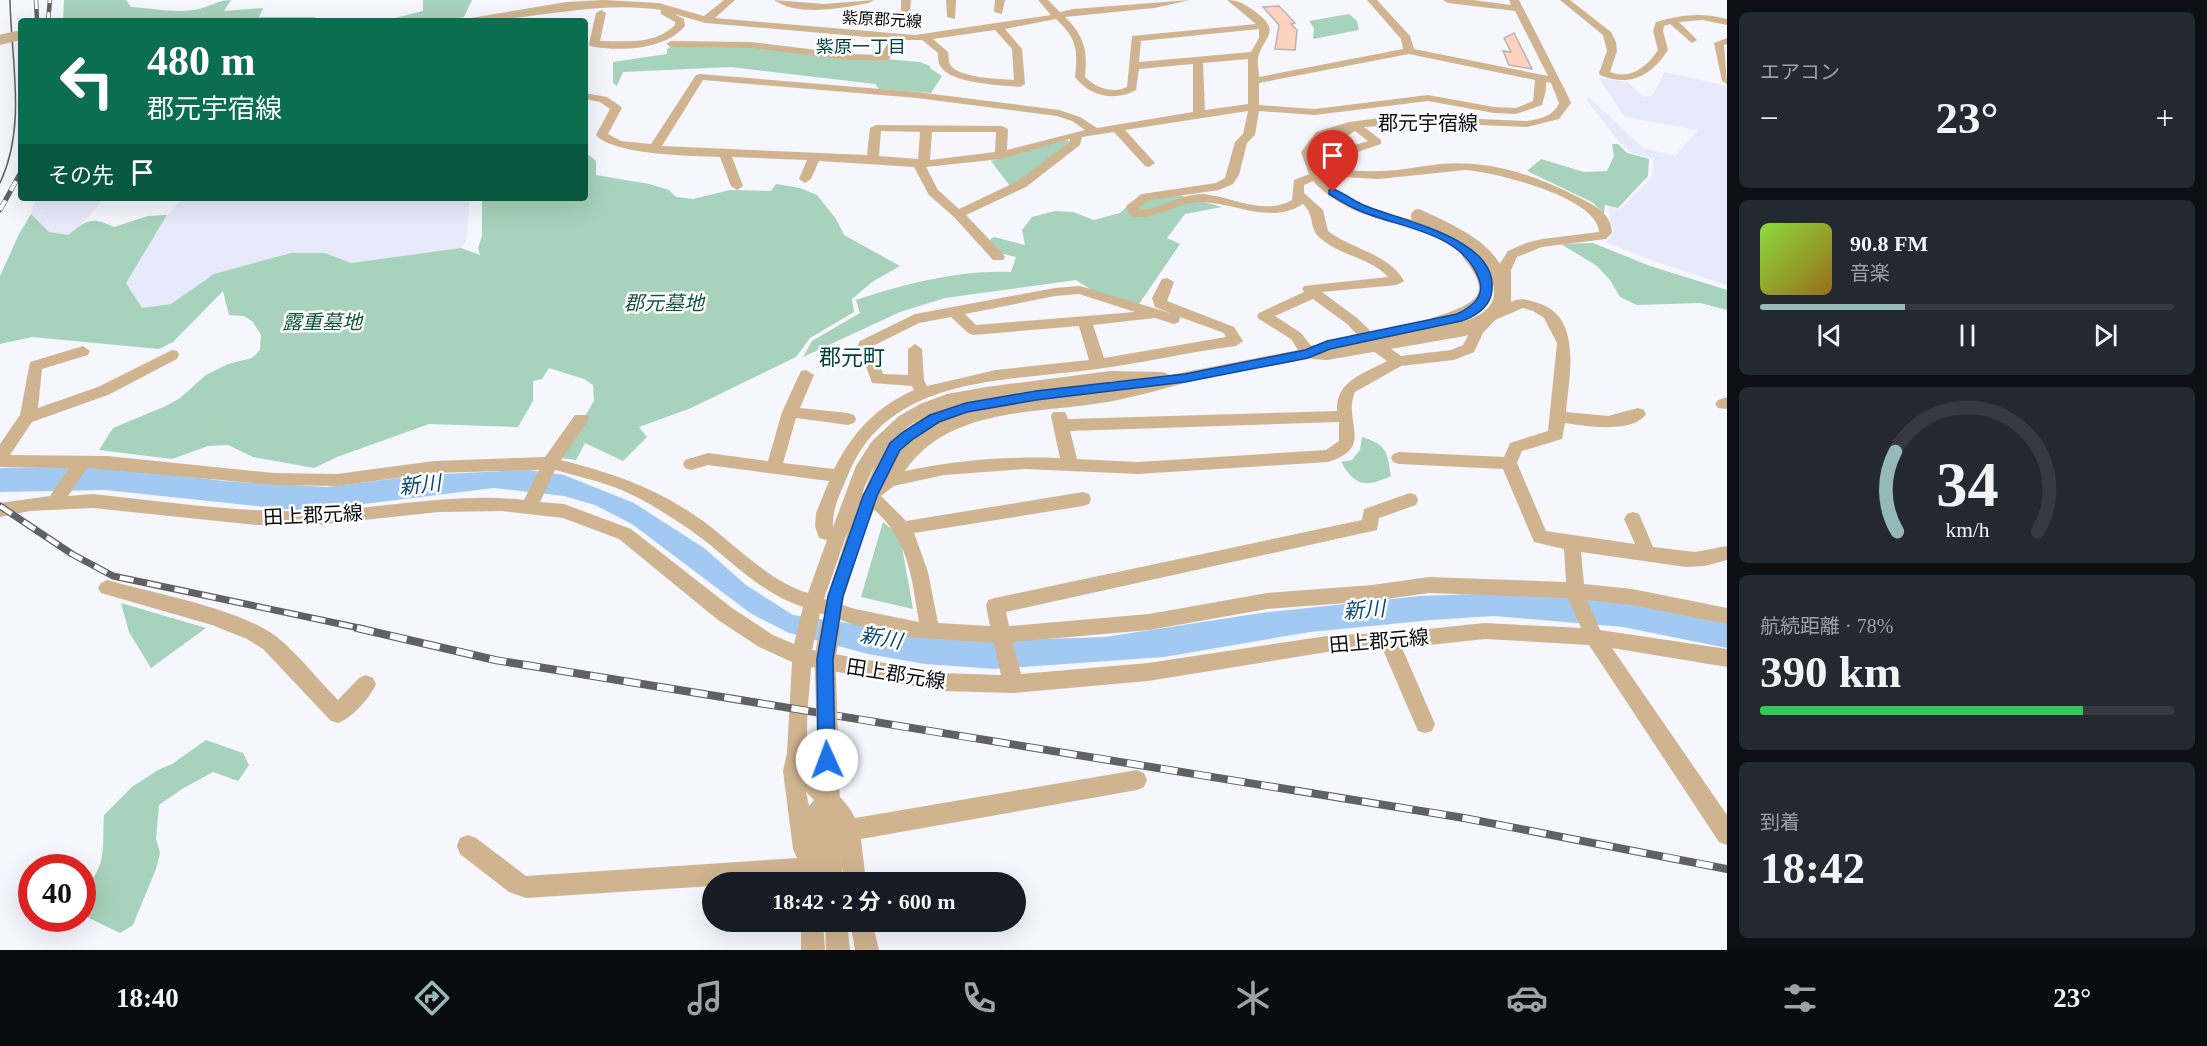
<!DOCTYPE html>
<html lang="ja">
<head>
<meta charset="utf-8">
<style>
  :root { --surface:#171b24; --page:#242831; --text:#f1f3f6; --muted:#9ea1a6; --line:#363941; --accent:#95b8b8 }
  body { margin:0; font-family:"Times New Roman","Noto Sans JP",serif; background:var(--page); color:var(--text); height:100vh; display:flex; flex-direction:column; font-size:22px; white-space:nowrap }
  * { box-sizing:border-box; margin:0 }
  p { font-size:20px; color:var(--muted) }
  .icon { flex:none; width:33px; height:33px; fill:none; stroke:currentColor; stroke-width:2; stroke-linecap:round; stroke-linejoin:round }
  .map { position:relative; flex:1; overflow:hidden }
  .sheet { display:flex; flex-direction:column; gap:12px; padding:12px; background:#0d0f14; width:480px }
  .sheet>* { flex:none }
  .banner { position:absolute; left:18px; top:18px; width:570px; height:183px; border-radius:6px; box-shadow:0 6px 24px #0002; background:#0b6e4f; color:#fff; overflow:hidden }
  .speed { position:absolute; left:18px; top:854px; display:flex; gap:12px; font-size:30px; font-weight:700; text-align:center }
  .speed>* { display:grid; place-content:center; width:78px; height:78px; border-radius:50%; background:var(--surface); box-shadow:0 6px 24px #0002; line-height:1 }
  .speed .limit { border:9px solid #d22; background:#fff; color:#111 }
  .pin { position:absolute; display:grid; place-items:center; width:51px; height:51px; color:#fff; margin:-62px -26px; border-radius:50% 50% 50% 0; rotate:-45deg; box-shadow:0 0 6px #0007 }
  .pin .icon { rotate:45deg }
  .me { position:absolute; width:66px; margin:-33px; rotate:358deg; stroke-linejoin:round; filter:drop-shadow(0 0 4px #0008) }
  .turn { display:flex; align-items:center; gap:21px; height:126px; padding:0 30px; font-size:27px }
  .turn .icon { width:78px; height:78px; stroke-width:2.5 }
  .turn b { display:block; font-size:42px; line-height:51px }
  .then { display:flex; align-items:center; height:57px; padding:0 30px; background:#0003; gap:12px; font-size:22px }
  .big { font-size:45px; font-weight:700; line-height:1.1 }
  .sheet .tile { flex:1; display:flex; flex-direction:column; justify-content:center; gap:9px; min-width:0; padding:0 21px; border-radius:9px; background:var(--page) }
  .sheet .dial { align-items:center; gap:0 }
  .dial svg { height:156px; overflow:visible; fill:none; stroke:var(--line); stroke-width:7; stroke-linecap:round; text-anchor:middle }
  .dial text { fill:var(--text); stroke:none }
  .song { display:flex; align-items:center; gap:18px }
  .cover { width:72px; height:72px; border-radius:9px; background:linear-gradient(135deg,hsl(90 70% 55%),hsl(40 70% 35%)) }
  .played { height:6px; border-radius:3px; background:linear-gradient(90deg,var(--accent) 35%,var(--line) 35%) }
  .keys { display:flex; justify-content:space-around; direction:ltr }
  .heat { display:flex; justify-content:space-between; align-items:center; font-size:33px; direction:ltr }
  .charge { height:9px; border-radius:4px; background:linear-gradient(90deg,#34c759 78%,var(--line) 0) }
  .trip { position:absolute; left:702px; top:872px; width:324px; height:60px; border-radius:30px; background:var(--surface); box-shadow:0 6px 24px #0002; font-weight:700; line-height:60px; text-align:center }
  .menu { display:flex; height:96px; justify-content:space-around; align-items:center; background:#090b0e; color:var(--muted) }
  .menu .icon { width:42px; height:42px }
  .menu .selected { color:var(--accent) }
  .menu b { font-size:27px; color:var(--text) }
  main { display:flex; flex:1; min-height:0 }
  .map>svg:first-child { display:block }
</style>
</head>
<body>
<main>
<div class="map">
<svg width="1727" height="950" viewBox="0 0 1727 950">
  <rect width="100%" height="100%" fill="#f6f6fe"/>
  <path fill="#e8e9fa" d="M1665,72L1727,86V285L1656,262L1606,242L1612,236L1614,230L1610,220L1609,207L1620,209L1652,177L1654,159L1632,153L1621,144L1585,98H1590L1643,148L1675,156L1698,130L1625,117L1599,78L1627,82L1643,97L1653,95Z
    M36,198H104L85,221L68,235L49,232L31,214Z
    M183,198H470L466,241L461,248L351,263L325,253H291L214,274L171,304L142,308L126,283L167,215Z"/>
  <path fill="#a7d2bb" d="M64,0H126L131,7C152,8 178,14 199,9C211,6 219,0 231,0L224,11L263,8L259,17H315L317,21H63Z
    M423,0H472L464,17L444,21H383L423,11Z
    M1349,14L1357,21L1359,30L1313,39L1314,28L1309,21Z
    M673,45L732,46L920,62L930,66L931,69L942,76L931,93L879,89L875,84L731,67L623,72L617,86L613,83V62L667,54V49Z
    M1066,140L1071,142L1020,181L1010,186L991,161Z
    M1612,144H1618L1627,153L1649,159L1648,176L1618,208L1605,205L1604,214L1592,202L1527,171L1541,159L1584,172L1607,171L1614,156Z
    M585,152L596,161V175L649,184L669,190L676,197L693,199L730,190L771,191L776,184L800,188L817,195L836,219L844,235L900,266L872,282L852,299L854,312L810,338L796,357L691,408L639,427L647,437L623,461L585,443L576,460L560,458L594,401L593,385L584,379L549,368L542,379L533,381V401L518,427L429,424L337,457L314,468L253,457L228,445L208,446L172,459L99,450L113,428L166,406L180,398L206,375L228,364L252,358L260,350L261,335L252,321L244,316L229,315L223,291L173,342L159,349L32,337L0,344V276L19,234L31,214L49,232L68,235C87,220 91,216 114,227L148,216L167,215L126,283L142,308L171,304L214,274L291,253H325L351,263L461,248L480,255L478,248L482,236V198H585Z
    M1141,194L1179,195L1222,207L1185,214L1167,238L1180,244L1137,307L1096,293L1076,280L945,298L900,312L803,357L812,341L860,313L856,300C904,284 959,270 1011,272L1016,257L991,251L985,243L994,237L1025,245L1022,230L1032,217L1055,211L1073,212L1094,220L1120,213Z
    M1593,243L1650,266L1727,290V310L1700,303L1637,305L1620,297L1610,280L1597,266L1561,244Z
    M1362,437C1387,445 1387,451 1391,476C1365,488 1355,486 1341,462L1352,460L1360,450Z
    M883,522L900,536L913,609L861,597Z
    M121,603L206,628L151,668L129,632Z
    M206,740L243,753L249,765L238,781L213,772L182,789L159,805L156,839L160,853L156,869L133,925L120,933L83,915V888C108,868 102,845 104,815L132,787L158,770L172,764Z"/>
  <path fill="#a2c9f1" d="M103,466L224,481L326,487L424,475L527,470L564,475L634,503L704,548L746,585L793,615L861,625L1016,640L1105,637L1261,613L1420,596L1534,592L1606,599L1727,622V648L1623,627L1494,616L1432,620L1310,632L1164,657L995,669L925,664L868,654L789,633L750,613L632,524L595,505L564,496L494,488L323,509L293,510L105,490L0,492V468Z"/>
  <path fill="#fed2be" stroke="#bcb2ae" stroke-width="1.5" d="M1279,6L1295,23L1291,24L1297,30L1295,50L1275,49L1279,25L1263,7Z
    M1514,33L1532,69L1509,65L1503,51L1511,52L1504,38Z"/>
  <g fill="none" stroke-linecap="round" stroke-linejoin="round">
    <path fill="#d0b490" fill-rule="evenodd" d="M603,0L659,3L704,16L724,0H735L715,18L915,35L1051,15L1038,0H1048L1060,12L1073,9L1190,0L1154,8L1065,17C1084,36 1088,50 1085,77C1096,88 1113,94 1127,87L1132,36L1256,24L1227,0C1239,0 1244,4 1253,10C1284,32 1263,36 1258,58C1257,64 1259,71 1259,77L1403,49L1401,39L1367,0H1377L1410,36L1414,49L1548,76L1515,11L1448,3L1443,0H1473L1511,5L1509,0H1519L1566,92L1571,103L1559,119L1527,127L1432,123L1364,127L1381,140V144L1340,158H1332V152L1368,141L1355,131L1333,145L1327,161L1335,170C1350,170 1365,172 1380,171C1400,171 1420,166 1440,164C1488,160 1533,174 1576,196C1592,204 1612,213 1612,233L1606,239L1542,247L1517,257L1511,270V302C1521,297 1528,300 1538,303C1583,317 1569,376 1566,412L1608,416L1638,408L1644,410L1646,414C1633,434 1584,426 1565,423L1562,439L1522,451L1517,463L1546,531L1635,544L1624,519L1627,514L1633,512L1639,514L1653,547L1695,552L1727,546V560L1705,566L1686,567L1581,552L1584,584L1632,589L1727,608V624L1632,605L1587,600L1600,630L1727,649V667L1612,648L1727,815V845L1719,842L1589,645L1485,639L1402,648L1435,724L1432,731L1425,733L1418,731L1383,650L1333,651L1148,681L1013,693L941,691L811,667C810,694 800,752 816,772C829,788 847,800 855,818L1137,770L1144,773L1147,780L1144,787L1137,790L861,839L866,882H844L838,830L831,819H825L822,837L823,882H801V879L767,882H712V886L526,898L509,892L460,854L457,846L460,838L468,835L476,838L526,876L797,858L793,849L783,771L787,753L792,662L759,647L718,620L619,539L563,518L502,511L439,512L317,525H257L93,508L30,511L0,517V503L50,496L69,468L0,467V444L20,415L30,362L83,346L90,351L88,355L42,369L38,408L98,387L172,350L177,351L179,355L177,359L108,395L32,422L10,455L107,456L274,473L337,474L434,461L545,457L575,415H587L589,419L561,460C615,474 657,488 703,521C737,546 767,580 808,593L827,540L819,538L815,526L816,513L829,481L708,465L691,470L685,468L683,464L685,460L708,453L768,461L782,412L801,371L806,370L814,375L800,408L848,413L854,415L856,419L854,423L848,425L796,418L783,463L834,469C853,432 876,407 914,390L912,386L872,383L858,344L860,341L915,314L1055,288L1080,286L1170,313L1155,307L1152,298L1162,279L1167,278L1174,282L1167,301L1234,327L1243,341L1236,346C1189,352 1143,363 1097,369C1006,382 889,374 848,475C841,492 832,508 833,527L856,466L872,441L899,416L920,404L947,394L986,387L1110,371L1163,372L1170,375L1298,350L1291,339L1259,319L1257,316L1259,313L1304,292L1302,289L1304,286L1388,277C1370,257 1339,256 1319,237C1309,228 1315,215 1303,204C1271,225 1236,203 1202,202C1176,201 1156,222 1130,216L1126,206L1142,194L1216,183L1225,178L1235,142L1243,134L1248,111L1125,130L1155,163L1149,167L1145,166L1114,132L1082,137L1080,145L1026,187L966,215L1003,254L1005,257L1003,260H993L954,217L929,195L914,167L819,161L811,179L805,183L799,179L807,160L732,157L743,186L737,190L731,186L720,157C693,156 613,155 596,135L610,109L600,102L585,99V93L607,97L620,106L622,108L608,134L621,141L651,144L696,75L700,74L917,92L1059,110L1080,117L1097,128L1193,112V64L1139,69L1136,90C1115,102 1089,96 1075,77C1078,49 1077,39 1056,19L1005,29L1022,49L1025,84L1020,87C1001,85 952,84 941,67C938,63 938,58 938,53L922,40H899L889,60H850L751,48L671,47L666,44L671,41L751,42L850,54L881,55L890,39L706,23L674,14L684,19L685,26C665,50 619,52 590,46L589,44L596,13L601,10L606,13L600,41C626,41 655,45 675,25V22L661,14V10C596,0 531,21 466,21L471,18L566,2ZM1259,29V38L1251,52L1139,62L1141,41ZM995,30L1012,49L1014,80C999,79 961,78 951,66C948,62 949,57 948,52L933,39ZM1409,54L1535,80L1533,101L1516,108L1494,107L1428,95L1315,109L1259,105V83ZM1248,59V104L1205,110L1203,63ZM703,80L917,98L1057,116L1072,121L1085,130L1007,150L1008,129L1002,126L876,125L870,128L867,155L662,146ZM1546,82L1551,83L1559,103C1554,116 1540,119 1527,121L1432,117H1388L1349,122L1316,132L1301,152L1309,174L1294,180L1292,200C1266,216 1231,197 1204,194C1181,193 1162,210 1139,210V207L1150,200L1219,190L1233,184L1239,175L1247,143L1255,135L1259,111L1315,115L1428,101L1494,113L1516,114L1542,105L1546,90ZM881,131L920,132L918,159L879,156ZM932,132H996L995,152L930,160ZM1336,133L1320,145L1315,158L1313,152L1324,137ZM1070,139V142L1018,181L959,209L938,190L926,167L1001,159ZM1465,170C1494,172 1598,197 1599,232L1542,239L1526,243L1508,251L1499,265L1497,302L1472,328L1463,345L1451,350L1401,356L1383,343L1357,318L1322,292L1397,285L1404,281C1388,253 1353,250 1328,231L1323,210L1304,193V185L1313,181C1339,210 1376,219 1413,228L1418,227L1419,224L1418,221C1384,213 1348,205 1324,178H1328L1336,184L1342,180L1340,177L1379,179ZM1079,294L1135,312L976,325L965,314L1055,296ZM1313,299L1347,324L1373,351L1387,361C1365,373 1335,381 1337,411L1068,419L1065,412H1053L1051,416L1060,458C1008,456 956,460 905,471C951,403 1047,415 1118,400C1143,395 1168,387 1193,381C1234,370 1277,367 1318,356L1320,352L1318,348L1312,347L1301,333L1275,316ZM1523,308L1533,311L1544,318L1557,343L1548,431L1510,443L1504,457L1399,452L1393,454L1391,458L1393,462L1399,464L1503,469L1534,542L1564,549L1566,582L1429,577L1372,585L1267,593L1149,614L1009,626L1006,612L1377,530L1379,518L1416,505L1418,500L1416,495L1410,493L1364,509L1362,520L995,598L988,600L986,606L990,626L938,623L928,572L914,533L1083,506L1089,504L1091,499L1089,494L1083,492L906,521L881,496L894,486L944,475L1025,469L1138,474L1328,462C1376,447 1342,422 1355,392L1401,366L1454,360L1474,352L1483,333L1495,320ZM951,317L968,333L973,335L1079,326L1089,360L996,370L927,386L924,380L922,349L915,344L908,349V375L883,374L873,346L919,323ZM1180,317L1224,333L1226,337L1104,358L1093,325L1155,318L1174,324L1179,322ZM1110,381L1148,382C1067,402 972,391 905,447C896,454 891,468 883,476C877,483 868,488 862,494C892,415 941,403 1018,393C1049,389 1079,385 1110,381ZM1339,422V441L1326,450L1138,462L1077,459L1070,431ZM87,468L274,485L337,486L434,473L539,470L524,500C453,492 385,509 315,511C241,513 167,502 93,494L68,496ZM555,470C572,475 591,479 608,485C636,494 665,513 689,529C728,556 757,592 803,607L794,644L773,635L732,608L631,529L564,504L540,502ZM870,506C909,538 911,575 919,622L855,609L824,599L846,536L854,519ZM1429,593L1568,598L1581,628L1485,623L1389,633L1333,635L1148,663L1021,674L1013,642L1149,630L1267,609L1372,601ZM820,613L855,625L908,637L994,643L1001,675L941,673L812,650ZM806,792L814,800L809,806Z
      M774,0L824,4L874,0L869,3C842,8 798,17 774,0Z
      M901,0H911L909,21L901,19Z
      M946,0H956L955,19L947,17Z
      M995,0H1005L1002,14L994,12Z
      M1560,0H1570L1611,32L1616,42L1617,51L1610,72C1630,80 1647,67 1658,50L1653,31L1656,22C1680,15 1702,12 1727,19V25L1702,20L1679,22L1697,40L1692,43L1670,24L1664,26L1663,31L1668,50C1652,75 1630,88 1600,75L1599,73L1607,51L1603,35Z
      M1727,38V44L1724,45L1727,84L1722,81L1714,43Z
      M1727,397V409L1718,408L1715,404L1718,400Z
      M107,580C153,593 241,609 277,637C299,655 318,680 338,700L359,678L366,675L373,678L376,684C370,698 352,718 338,723L331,721L263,649L247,639L212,625L101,593L98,588L101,583Z
      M801,921H823L825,950H801Z
      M825,921H847L850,950H826Z
      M850,921H872L879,950H855Z"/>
    <path stroke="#606065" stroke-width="1.5" d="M0,183C27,126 11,61 10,0"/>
    <g stroke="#606065" stroke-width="4.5">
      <path id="rail-far3" d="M36,0L37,21
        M48,21L50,0"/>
    </g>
    <g stroke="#606065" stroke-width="5">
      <path id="rail-far2" d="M0,210L21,172"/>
    </g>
    <g stroke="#606065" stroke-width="7">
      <path id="rail-far1" d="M0,506L72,554L113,576L364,629"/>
    </g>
    <g stroke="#606065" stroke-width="8">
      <path id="rail" d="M357,628L495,660L1464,818L1727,869"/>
    </g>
    <use href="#rail-far3" stroke="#fff" stroke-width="3" stroke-dasharray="9" stroke-linecap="butt"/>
    <use href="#rail-far2" stroke="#fff" stroke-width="4" stroke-dasharray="11" stroke-linecap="butt"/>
    <use href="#rail-far1" stroke="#fff" stroke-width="4.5" stroke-dasharray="14" stroke-linecap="butt"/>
    <use href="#rail" stroke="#fff" stroke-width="6" stroke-dasharray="17" stroke-linecap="butt"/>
    <path stroke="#d0b490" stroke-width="10" d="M0,40L21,35"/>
    <path stroke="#d0b490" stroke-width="14" d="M1436,324C1479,311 1505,297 1469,254
      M1313,352L1326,353L1464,329C1481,323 1501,314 1501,293C1501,251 1450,231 1418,216"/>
    <path stroke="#d0b490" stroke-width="16" d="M830,629L836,596L857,530L883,467L895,447L935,418L950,412L1036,395L1104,387"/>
    <path stroke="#d0b490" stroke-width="21" d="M830,628L825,659L832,882"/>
  </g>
  <path fill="#1a73e8" stroke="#114b97" stroke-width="1.5" d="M1333,189C1345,193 1354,202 1366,206C1401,221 1504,239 1491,295C1488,308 1473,318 1461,321L1330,349L1308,358L1185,382L1036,400L967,412L939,422L913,439L900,450L877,496L843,596L833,659L835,760L833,765L827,768L821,765L818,760L817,659L828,596L863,496L890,443L903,432L930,415L966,403L1036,391L1185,374L1305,350L1327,341L1457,314C1471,307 1486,297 1479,279C1462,231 1398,228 1358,210C1348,206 1339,200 1329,194V190Z"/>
  <g text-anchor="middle" stroke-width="5" stroke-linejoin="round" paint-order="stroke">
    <g font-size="16" fill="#0b0b0e" stroke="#fff">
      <text transform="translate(882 19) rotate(3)" y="6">紫原郡元線</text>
    </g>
    <g font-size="18" fill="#004240" stroke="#fff">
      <text x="861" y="53">紫原一丁目</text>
    </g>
    <g font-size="20" fill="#0b0b0e" stroke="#fff">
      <text x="1428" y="130">郡元宇宿線</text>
      <text transform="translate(313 515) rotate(-3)" y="7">田上郡元線</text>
      <text transform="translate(1379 641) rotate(-5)" y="7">田上郡元線</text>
      <text transform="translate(896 674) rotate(9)" y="7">田上郡元線</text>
    </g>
    <g font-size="20" font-style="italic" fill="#13563b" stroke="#fff">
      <text x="664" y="310">郡元墓地</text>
      <text x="322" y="329">露重墓地</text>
    </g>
    <g font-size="21" font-style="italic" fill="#0e4879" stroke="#fff">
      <text transform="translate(420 485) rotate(-6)" y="7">新川</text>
      <text transform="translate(1364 610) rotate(-4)" y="7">新川</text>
      <text transform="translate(881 638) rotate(10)" y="7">新川</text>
    </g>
    <g font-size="22" fill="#004240" stroke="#fff">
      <text x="852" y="365">郡元町</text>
    </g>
  </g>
</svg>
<div class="speed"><div class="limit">40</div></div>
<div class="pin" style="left:1333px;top:192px;background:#d93025"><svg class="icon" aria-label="arrive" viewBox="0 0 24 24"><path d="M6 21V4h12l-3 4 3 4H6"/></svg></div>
<svg class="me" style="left:827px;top:760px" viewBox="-20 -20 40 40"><circle r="19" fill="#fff"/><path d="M0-13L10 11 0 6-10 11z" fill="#1a73e8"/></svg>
<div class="trip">18:42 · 2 分 · 600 m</div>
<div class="banner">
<div class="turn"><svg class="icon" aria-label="left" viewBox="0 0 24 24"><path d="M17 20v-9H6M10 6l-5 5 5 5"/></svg><div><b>480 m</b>郡元宇宿線</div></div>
<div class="then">その先<svg class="icon" aria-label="arrive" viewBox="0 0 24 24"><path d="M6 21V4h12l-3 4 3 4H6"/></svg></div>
</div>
</div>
<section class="sheet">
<div class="tile"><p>エアコン</p>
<div class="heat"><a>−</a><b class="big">23°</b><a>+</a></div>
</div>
<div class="tile">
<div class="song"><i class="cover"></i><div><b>90.8 FM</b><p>音楽</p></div></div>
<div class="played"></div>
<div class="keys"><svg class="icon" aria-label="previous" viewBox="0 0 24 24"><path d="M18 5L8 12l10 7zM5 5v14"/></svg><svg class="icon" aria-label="pause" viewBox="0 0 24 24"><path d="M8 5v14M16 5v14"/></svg><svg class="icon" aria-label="next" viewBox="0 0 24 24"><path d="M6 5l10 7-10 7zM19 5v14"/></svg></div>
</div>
<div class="tile dial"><svg viewBox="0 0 100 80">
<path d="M14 69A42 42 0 1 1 86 69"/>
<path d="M14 69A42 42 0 0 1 13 28" stroke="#95b8b8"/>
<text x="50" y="56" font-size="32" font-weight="700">34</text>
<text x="50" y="72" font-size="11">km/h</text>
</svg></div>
<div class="tile"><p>航続距離 · 78%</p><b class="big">390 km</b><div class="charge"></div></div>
<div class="tile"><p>到着</p><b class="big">18:42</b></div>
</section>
</main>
<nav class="menu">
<b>18:40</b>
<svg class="icon selected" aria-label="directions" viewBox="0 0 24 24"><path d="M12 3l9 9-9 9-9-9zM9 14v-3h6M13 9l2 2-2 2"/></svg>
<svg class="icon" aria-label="music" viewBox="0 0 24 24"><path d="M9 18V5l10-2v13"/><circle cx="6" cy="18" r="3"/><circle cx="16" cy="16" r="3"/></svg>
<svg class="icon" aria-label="phone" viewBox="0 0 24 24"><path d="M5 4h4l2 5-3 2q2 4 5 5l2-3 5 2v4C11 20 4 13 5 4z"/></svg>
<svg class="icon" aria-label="climate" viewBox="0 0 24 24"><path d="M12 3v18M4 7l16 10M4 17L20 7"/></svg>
<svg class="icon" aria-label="car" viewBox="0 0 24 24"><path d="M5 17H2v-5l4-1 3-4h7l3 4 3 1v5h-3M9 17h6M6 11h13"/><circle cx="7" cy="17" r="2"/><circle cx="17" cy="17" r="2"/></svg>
<svg class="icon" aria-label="filters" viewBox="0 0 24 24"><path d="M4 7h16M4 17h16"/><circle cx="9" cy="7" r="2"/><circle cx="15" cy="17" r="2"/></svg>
<b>23°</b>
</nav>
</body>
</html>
